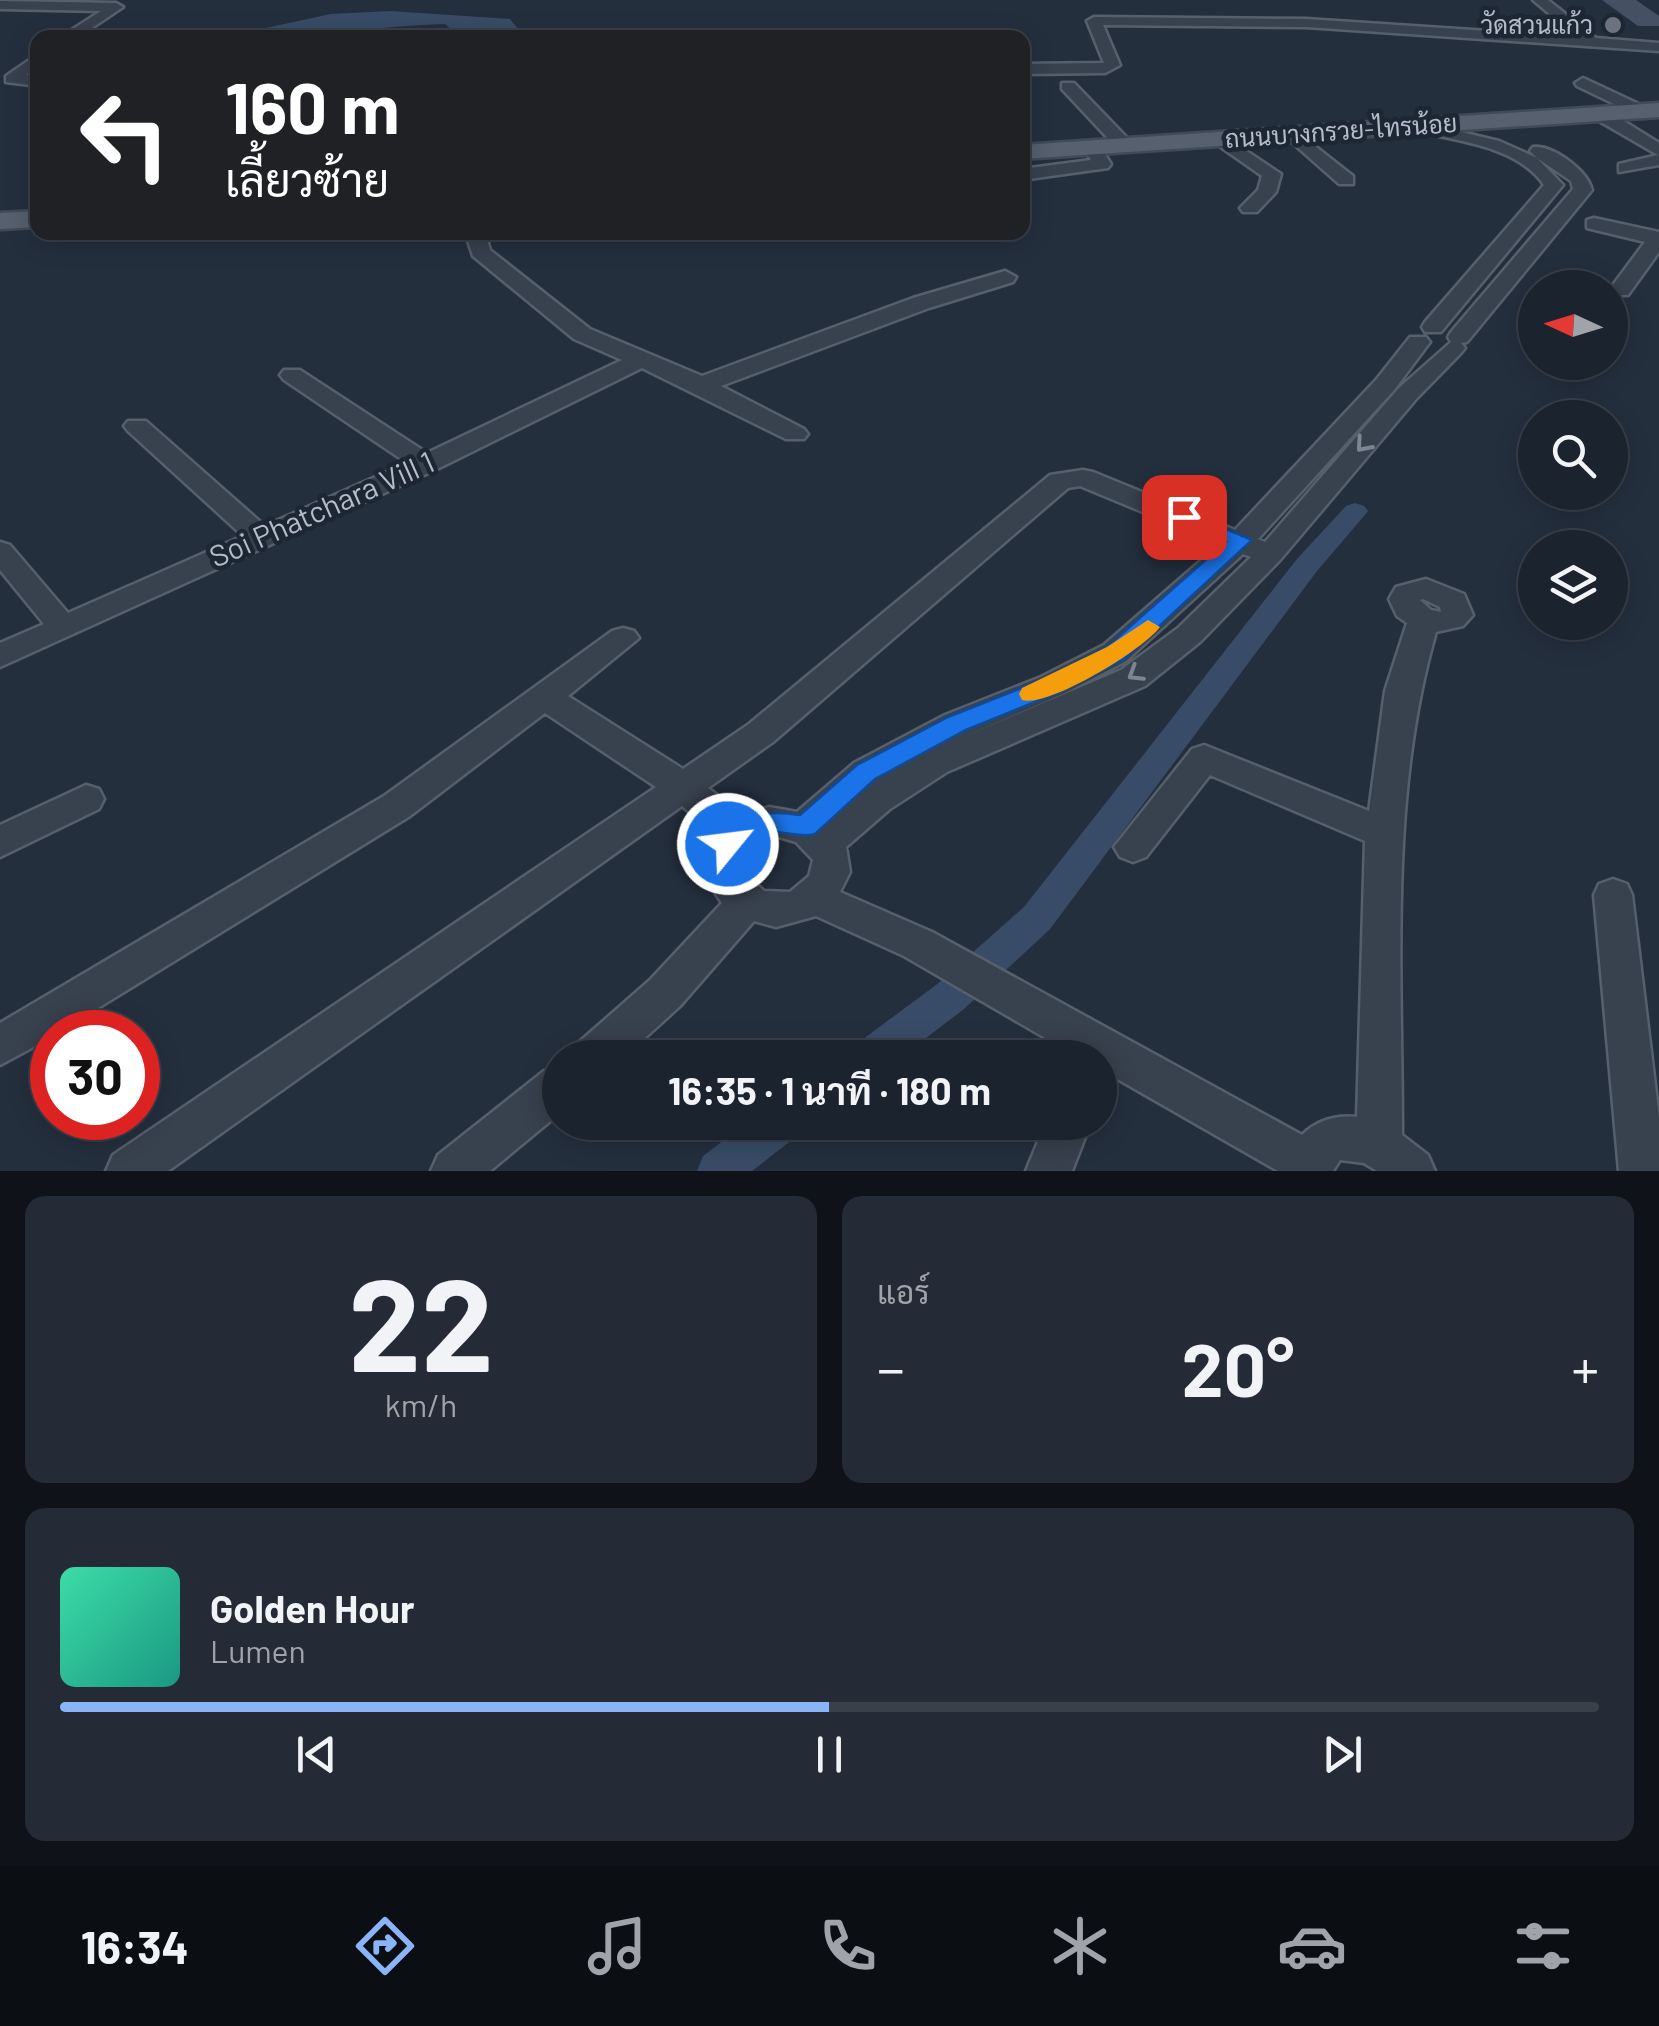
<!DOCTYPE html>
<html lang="th">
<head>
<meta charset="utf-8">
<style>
  :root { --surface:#1b232e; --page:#242b36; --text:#f1f3f6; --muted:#a0a4aa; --line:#39404a; --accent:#8ab4f8 }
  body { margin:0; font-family:Barlow,Sarabun,sans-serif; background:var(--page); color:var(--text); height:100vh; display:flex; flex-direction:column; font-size:38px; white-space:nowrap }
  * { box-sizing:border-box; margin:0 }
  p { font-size:32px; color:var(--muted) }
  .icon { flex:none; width:55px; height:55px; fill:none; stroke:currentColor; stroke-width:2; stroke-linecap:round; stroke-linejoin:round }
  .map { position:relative; height:1171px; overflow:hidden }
  .sheet { display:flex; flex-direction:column; gap:25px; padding:25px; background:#0f1319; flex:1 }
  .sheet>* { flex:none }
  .hud { position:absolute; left:30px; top:30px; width:1000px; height:210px; border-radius:20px; box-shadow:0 5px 25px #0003,0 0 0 2px var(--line); background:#202124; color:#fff; overflow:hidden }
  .needle { width:65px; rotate:274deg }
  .tools { position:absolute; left:1518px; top:270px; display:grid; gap:20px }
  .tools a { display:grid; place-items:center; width:110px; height:110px; border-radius:50%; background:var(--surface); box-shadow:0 5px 25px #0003,0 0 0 2px var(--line); font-size:50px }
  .speed { position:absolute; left:30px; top:1010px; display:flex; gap:20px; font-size:50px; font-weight:700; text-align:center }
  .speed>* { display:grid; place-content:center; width:130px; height:130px; border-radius:50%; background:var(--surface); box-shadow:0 5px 25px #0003,0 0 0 2px var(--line); line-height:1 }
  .speed .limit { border:15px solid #d22; background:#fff; color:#111 }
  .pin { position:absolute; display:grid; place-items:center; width:85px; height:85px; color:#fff; margin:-42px; border-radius:20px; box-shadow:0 5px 15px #0006 }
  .me { position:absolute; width:110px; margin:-55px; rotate:61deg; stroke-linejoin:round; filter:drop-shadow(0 0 8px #0008) }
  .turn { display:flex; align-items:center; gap:35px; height:210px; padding:0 30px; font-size:45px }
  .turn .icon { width:130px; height:130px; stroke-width:2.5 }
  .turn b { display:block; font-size:70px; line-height:85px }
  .big { font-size:75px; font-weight:700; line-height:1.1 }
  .sheet .card { flex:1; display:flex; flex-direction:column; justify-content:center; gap:15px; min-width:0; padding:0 35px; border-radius:20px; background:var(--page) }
  .sheet .dial { align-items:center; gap:0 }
  .dial b { font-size:130px; line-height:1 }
  .song { display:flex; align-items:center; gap:30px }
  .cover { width:120px; height:120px; border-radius:15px; background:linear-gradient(135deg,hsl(160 70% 55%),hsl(170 70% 35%)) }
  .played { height:10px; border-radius:5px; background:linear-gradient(90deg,var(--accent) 50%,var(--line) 50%) }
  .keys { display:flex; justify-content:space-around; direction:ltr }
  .heat { display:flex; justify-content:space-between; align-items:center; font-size:55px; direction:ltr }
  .sheet .tiles { flex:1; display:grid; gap:25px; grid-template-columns:1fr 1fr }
  .card:last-child { grid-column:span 2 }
  .trip { position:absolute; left:542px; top:1040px; width:575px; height:100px; border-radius:50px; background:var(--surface); box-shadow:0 5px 25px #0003,0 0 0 2px var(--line); font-weight:700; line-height:100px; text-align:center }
  .tabs { display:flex; height:160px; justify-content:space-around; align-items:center; background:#0b0e12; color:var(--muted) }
  .tabs .icon { width:70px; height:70px }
  .tabs .on { color:var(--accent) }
  .tabs b { font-size:45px; color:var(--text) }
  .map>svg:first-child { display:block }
</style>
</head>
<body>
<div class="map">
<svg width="1659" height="1171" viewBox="0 0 1659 1171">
  <rect width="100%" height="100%" fill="#242f3e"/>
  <path fill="#394c67" d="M390,11L510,19L519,30L506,37H437L453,31L445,24C376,26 311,38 243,37L252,31L331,14Z"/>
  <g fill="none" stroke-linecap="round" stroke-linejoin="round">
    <path fill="#394c67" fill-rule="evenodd" d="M1355,503L1364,506L1368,511L1364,516L1317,571L1050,929L964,1009L900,1058H849L855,1045L936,985L1024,907L1297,559L1346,506Z
      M748,1122H803L797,1136L752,1171H697L703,1156Z"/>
  </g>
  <path fill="#455162" d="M1602,0H1636L1659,16V26H1638Z"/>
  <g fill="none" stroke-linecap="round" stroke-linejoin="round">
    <g stroke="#565f6c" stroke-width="5">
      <path id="minor" d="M1533,0H1548L1596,38L1659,43V51L1306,27L1103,25L1120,65L1105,73L1022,74V64L1104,63L1087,21L1094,17L1306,19L1577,37Z
        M0,1L116,3L123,7L77,38H59L101,11L0,9Z
        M38,54V66L26,75L38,76V86L6,82V76Z
        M1583,78L1645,107L1647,110L1633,113L1577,86L1575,83Z
        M1062,83H1074L1130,141V149H1118L1062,89Z
        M1594,110H1606L1659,143V165L1619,172V164L1658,155L1594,118Z
        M1415,121L1499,141L1537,158L1530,151L1533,147C1553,145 1587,170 1592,190L1467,342L1461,343L1465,348L1461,353L1417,398L1280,560L1200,642L1145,686L947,772L890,809L846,847L850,872L840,892L932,932L1302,1135C1317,1120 1337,1115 1357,1117L1365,841L1210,775L1146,857L1133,862L1120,857L1114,847L1192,749L1204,745L1369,811L1385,691L1407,623L1397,616L1389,599L1396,587L1426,579L1464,594L1473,615L1463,626L1436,632C1389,794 1402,968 1402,1135L1428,1155L1435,1171H1377L1364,1163L1340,1160L1333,1171H1278L1100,1069V1058H1080L904,956L816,916L776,927L754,921L680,1006L623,1058H571L577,1044L650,980L722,903C705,879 696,859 716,834L682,806L168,1171H106L113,1155L656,787L545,713L410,816L59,1032H52V1037L0,1065V1023L384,796L612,631L623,628L634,631L639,638L568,696L683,769L749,724L1050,475L1083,470L1093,472L1235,530L1376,380L1410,337H1426L1430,342L1394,390L1258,539L1265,542L1399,388L1451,342L1448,337L1451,332L1573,189L1571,181L1537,158L1563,185L1441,332H1425L1422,327L1425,322L1544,185C1517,145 1452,140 1409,130L1407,126ZM1080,486L1220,544L1104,645L1041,677L945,715L854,763L797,812L769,807L744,816L708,788L773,742L1068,488ZM1243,554L1251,557L1178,628L1121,670L954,741L1065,693L1126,661ZM1423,599L1440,607L1441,612L1431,610L1420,600ZM772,835L796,842L813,860L809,876L790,892L764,891L742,871C741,848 753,844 772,835Z
        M1293,129L1353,176V184H1339L1287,138V130Z
        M1221,134L1281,174L1276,192L1257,212H1243L1240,208L1258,190L1262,176L1215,143L1212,139Z
        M1092,142L1098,143L1111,164L1108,168L1022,180V169L1091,160L1083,147Z
        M1594,218L1659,232V252L1628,295H1612L1610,289L1645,242L1587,228V220Z
        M465,232H485L490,250L590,329L702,376L913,298L1005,271L1016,277L1013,282L929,308L721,386L804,429L808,434L804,439H786L642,368L435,470L0,667V643L44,624L0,570V542L10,545L68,613L243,536L128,431L124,426L128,421H146L265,526L407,463L284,380L280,375L284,370H300L427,453L622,360L574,339L473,256Z
        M86,785L99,789L104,799L99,809L0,857V825Z
        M1613,879L1627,884L1632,895L1659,1118V1171H1619L1594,895L1599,884Z
        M560,1065V1113L490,1171H431L438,1155L544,1071Z
        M1046,1122H1091L1072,1171H1026Z"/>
    </g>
    <g stroke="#414a57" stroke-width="5">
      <path id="major" d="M1659,103V117L1022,159V145Z
        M38,211V227L0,229V213Z"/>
    </g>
    <use href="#minor" fill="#38414e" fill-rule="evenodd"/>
    <use href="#major" fill="#56606e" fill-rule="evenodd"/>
  </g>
  <defs><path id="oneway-chevron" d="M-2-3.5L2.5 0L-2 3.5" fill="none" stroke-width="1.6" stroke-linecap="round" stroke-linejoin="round" transform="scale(2.5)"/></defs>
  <g stroke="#7c8592">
    <use href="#oneway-chevron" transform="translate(1363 445) rotate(131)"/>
    <use href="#oneway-chevron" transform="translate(1135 674) rotate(148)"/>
  </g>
  <path fill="#1a73e8" stroke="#114b97" stroke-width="2.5" d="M1184,511L1252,540L1124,659L1062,691L966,730L875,779L815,834C799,839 783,829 767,833C747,838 739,859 717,852L713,844C730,812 769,810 800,815L857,765L948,717L1044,679L1107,647L1226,542L1176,522L1173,517L1176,512Z"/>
  <path fill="#f59e0b" d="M1148,620L1160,627C1143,650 1048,708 1022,700L1019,694L1022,688L1107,647Z"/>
  <circle fill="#6b7280" stroke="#1d2633" stroke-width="4" cx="1613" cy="25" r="10"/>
  <g text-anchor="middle" stroke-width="9" stroke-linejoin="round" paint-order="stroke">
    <g font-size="25" fill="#b4bcc9" stroke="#1d2633" text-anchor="end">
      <text x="1593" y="34">วัดสวนแก้ว</text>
    </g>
    <g font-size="25" fill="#b4bcc9" stroke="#1d2633">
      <text transform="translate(1341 131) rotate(-4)" y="9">ถนนบางกรวย-ไทรน้อย</text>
    </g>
    <g font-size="30" fill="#b4bcc9" stroke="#1d2633">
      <text transform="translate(322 510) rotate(-24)" y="10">Soi Phatchara Vill 1</text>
    </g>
  </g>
</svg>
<div class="tools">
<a><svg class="needle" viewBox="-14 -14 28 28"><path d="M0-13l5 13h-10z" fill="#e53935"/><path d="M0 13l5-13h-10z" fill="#a0a4aa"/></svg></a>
<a><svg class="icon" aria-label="search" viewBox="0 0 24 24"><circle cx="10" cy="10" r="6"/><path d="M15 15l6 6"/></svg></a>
<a><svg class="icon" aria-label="layers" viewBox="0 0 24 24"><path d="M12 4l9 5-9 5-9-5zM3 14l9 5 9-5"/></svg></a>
</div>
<div class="speed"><div class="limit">30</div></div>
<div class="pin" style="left:1184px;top:517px;background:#d93025"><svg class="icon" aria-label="arrive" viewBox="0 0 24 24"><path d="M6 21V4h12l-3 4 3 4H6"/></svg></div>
<svg class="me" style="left:728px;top:844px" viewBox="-20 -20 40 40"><circle r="17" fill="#1a73e8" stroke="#fff" stroke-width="3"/><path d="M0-11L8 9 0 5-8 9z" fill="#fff"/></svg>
<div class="trip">16:35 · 1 นาที · 180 m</div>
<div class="hud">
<div class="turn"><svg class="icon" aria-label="left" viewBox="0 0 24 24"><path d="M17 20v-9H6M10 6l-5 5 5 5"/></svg><div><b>160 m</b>เลี้ยวซ้าย</div></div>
</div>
</div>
<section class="sheet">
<div class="tiles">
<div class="card dial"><b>22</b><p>km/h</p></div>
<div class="card"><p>แอร์</p>
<div class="heat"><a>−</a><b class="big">20°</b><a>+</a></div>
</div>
<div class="card">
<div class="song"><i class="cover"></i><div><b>Golden Hour</b><p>Lumen</p></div></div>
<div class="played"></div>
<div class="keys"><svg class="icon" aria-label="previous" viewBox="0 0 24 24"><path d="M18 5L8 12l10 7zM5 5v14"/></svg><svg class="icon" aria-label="pause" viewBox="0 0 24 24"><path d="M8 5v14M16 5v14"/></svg><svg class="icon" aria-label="next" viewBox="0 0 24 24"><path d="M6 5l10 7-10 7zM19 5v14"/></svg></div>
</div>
</div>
</section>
<nav class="tabs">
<b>16:34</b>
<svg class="icon on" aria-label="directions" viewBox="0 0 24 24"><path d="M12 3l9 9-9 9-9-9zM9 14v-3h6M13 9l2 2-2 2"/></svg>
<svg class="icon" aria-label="music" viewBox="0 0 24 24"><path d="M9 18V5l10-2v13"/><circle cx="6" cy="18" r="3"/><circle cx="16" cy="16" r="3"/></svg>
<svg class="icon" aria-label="phone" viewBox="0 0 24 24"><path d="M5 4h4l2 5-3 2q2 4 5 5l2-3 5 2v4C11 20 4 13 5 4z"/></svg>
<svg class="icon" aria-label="climate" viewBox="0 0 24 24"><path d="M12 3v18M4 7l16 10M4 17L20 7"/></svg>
<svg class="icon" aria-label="car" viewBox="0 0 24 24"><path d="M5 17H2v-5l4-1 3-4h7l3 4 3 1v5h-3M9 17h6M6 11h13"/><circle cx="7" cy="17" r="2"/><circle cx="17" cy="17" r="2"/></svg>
<svg class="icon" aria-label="filters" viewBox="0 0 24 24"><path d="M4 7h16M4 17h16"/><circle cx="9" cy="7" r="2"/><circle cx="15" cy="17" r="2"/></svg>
</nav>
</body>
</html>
